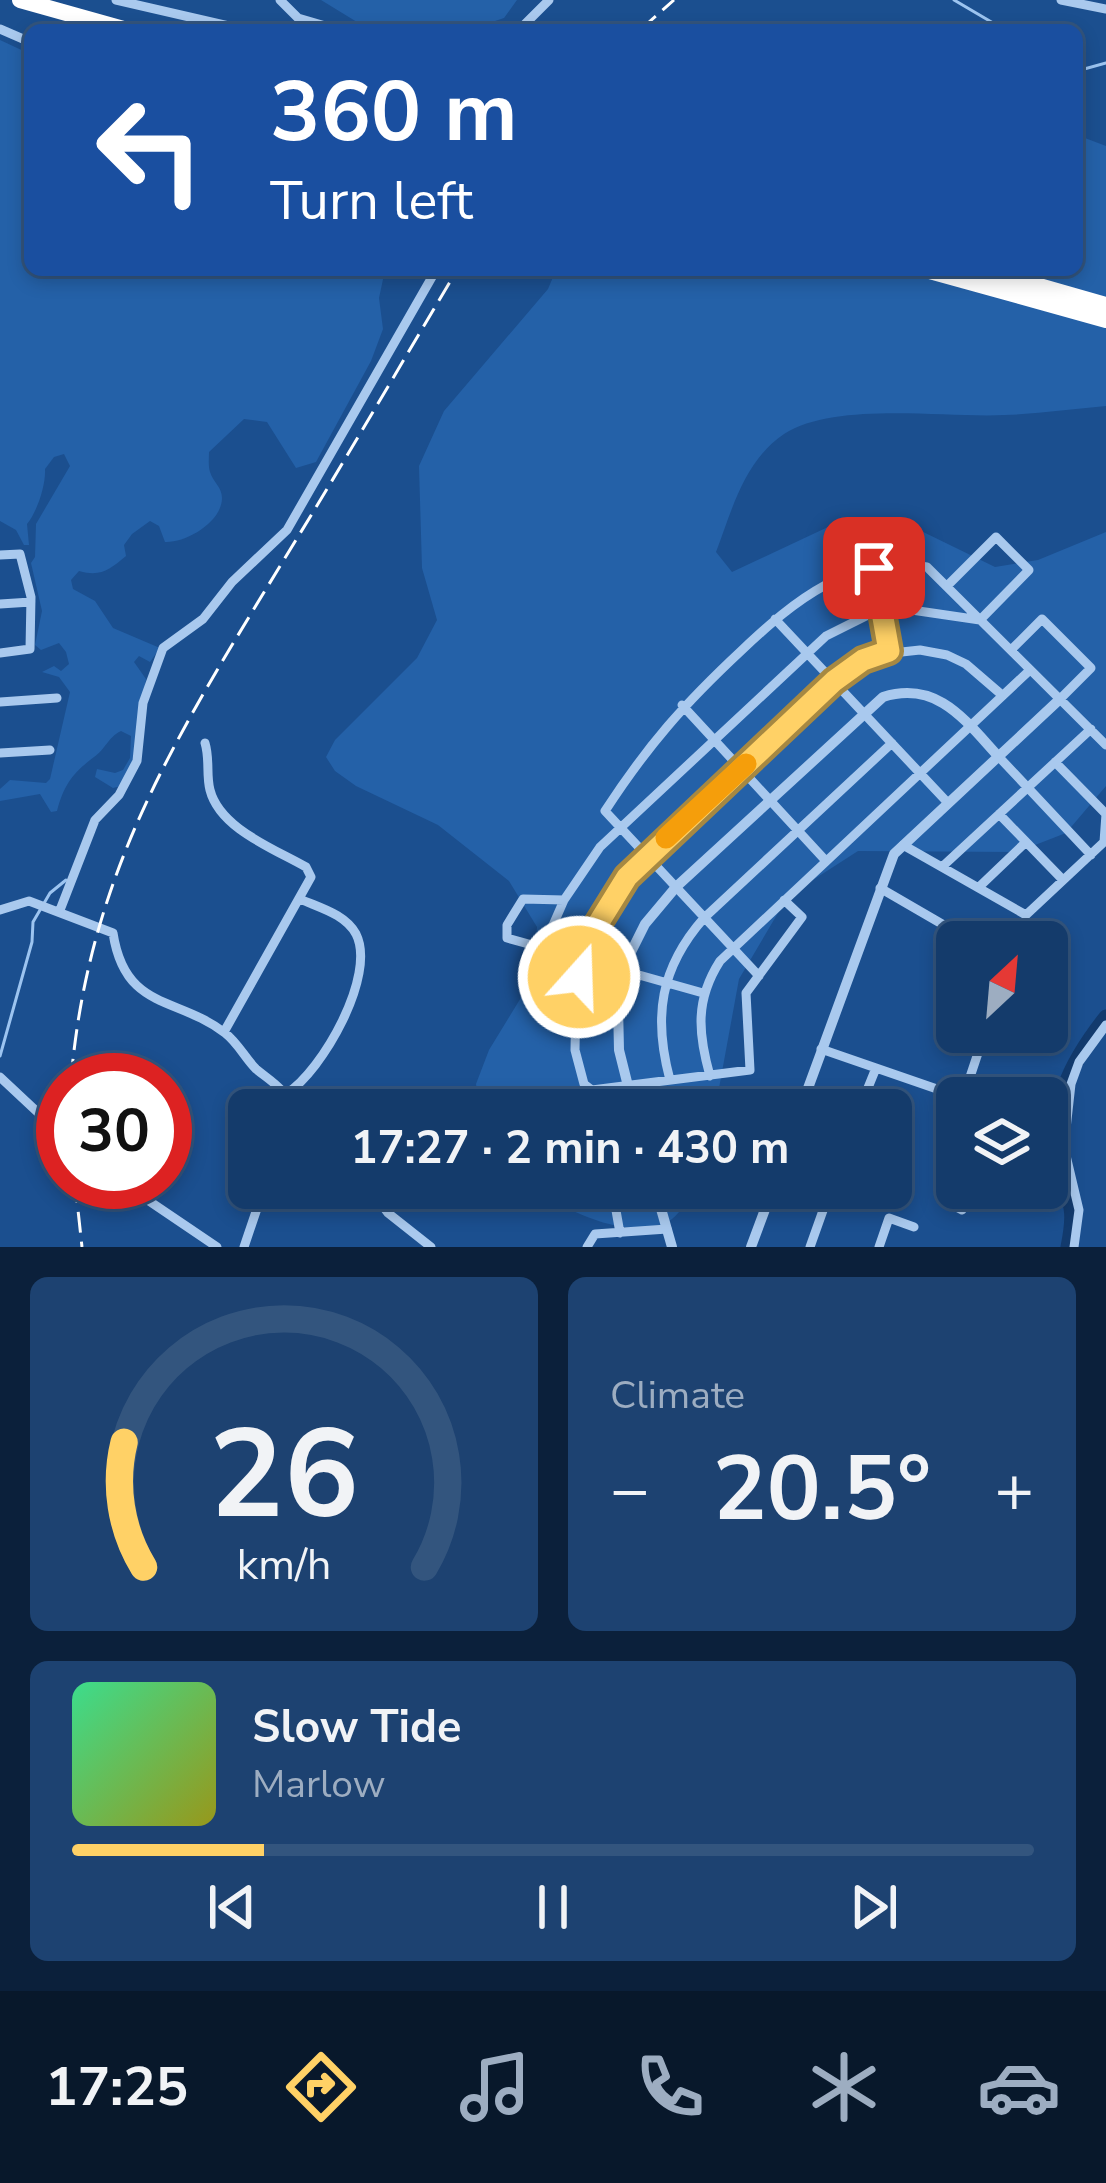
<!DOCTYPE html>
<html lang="en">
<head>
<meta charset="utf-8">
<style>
  :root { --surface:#143b6b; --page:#1d4271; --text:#f1f3f6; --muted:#9dadc1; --line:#33557e; --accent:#ffd166 }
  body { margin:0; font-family:"Nunito Sans",sans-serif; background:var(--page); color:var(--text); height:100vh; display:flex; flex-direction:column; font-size:45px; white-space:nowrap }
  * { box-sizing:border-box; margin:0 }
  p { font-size:39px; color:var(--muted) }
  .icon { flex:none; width:66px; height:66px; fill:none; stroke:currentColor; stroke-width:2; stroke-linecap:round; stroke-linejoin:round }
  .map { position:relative; height:1247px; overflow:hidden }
  .details { display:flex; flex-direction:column; gap:30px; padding:30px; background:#0b203b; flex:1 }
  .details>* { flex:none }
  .banner { position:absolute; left:24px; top:24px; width:1059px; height:252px; border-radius:18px; box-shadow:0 6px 18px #0003,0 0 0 3px var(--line); background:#1a4fa0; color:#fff; overflow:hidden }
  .needle { width:78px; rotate:26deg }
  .buttons { position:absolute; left:936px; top:921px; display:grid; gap:24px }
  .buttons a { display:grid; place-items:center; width:132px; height:132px; border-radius:18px; background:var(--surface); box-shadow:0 6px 18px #0003,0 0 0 3px var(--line); font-size:60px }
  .speed { position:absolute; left:36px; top:1053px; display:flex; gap:24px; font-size:60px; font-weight:700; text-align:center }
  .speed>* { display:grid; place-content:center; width:156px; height:156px; border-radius:50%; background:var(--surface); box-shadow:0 6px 18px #0003,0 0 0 3px var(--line); line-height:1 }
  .speed .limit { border:18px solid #d22; background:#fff; color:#111 }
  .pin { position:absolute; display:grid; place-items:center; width:102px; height:102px; color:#fff; margin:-51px; border-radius:24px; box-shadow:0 6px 18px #0006 }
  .me { position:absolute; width:132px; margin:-66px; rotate:20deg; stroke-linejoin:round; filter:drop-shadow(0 0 9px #0008) }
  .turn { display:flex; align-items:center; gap:42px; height:252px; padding:0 48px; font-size:54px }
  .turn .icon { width:156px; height:156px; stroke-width:2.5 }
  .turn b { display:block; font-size:84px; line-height:102px }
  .big { font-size:90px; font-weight:700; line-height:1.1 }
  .details .widget { flex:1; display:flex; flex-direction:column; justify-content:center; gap:18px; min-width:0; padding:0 42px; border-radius:18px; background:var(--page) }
  .details .dial { align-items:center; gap:0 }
  .dial svg { height:312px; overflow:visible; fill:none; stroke:var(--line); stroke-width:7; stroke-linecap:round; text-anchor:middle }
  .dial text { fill:var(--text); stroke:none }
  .song { display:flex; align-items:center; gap:36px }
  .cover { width:144px; height:144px; border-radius:18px; background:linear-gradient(135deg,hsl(150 70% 55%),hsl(60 70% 35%)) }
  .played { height:12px; border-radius:6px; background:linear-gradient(90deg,var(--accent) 20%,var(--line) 20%) }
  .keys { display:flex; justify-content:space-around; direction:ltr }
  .heat { display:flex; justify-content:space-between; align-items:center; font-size:66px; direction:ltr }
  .details .tiles { flex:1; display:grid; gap:30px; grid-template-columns:1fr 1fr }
  .widget:last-child { grid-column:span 2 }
  .trip { position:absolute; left:228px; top:1089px; width:684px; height:120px; border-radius:18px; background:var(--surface); box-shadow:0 6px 18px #0003,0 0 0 3px var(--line); font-weight:700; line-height:120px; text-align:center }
  .menu { display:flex; height:192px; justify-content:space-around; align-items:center; background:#08182b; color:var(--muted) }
  .menu .icon { width:84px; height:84px }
  .menu .selected { color:var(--accent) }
  .menu b { font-size:54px; color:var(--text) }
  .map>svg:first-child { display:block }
</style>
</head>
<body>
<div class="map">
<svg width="1106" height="1247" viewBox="0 0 1106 1247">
  <rect width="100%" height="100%" fill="#1b4f8f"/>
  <path fill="#2461a8" d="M321,0H517L504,18L468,30H370Z
    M0,40L30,54V270H385L379,298L383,329L371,361L316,462L296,468L267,422L244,419L209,452C209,458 208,465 210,472C213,482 222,487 222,498C222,522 186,543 165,542L159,526L150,521L132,534L124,545L126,556C109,570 101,577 79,571L71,580L73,589L95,601L113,628L160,648L150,662L139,656L134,662L146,679L137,751L121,786L113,788L95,777L97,769L115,773L123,770L130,758L131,736L121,731C107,738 106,749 94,757C74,772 64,784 57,811L51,812L40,794L0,801V789L10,780L46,783L50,779L70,692L59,677L42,672L54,666L61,671L69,664L66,652L59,643L41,650L35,645L42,611L31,563L35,557L36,524L70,466L64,454L54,457L45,469C46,485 37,512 27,524L29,545H24L16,530L0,521Z
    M1077,135L1106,146V406C1072,409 1038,414 1004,415C944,418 835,401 784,434C744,461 732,510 716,552L732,572L845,519L889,520L915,528L995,567L1038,560L1106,532V786L1066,833L1017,852L858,851L788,896L739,979L715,1110H480L476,1084L489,1050L533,978L537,927L509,881L438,825L356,786L335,771L326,757L335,740L417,658L437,620L422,568L419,466L444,411L548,289L556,270H1077Z
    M536,1188H696C689,1197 681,1212 672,1219C636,1244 565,1212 536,1188Z"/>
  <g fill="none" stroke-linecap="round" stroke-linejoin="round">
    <path stroke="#9cc4f0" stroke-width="3" d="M954,0L1005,30
      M1077,71L1106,63
      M0,1056L32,942L33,922L50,893L66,880"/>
    <path stroke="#123a6d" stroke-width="15" d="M1068,1247C1077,1202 1068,1205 1060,1165C1049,1103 1070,1063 1106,1017"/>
    <path stroke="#a9c9ee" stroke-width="9" d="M116,0L246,30
      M280,0L298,18L339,30
      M1061,0L1106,9
      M0,29L30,42
      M519,30L549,0
      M0,555L20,554L31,597L30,649L0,653
      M874,568L889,651
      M947,586L996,537L1029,570L980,620
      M0,604L31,602
      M775,619L948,803
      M1011,650L1042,619L1091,668L1060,699
      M0,702L57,698
      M682,705L826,861
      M205,743C210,759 206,775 210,790C220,829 275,849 306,867L311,877L224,1032
      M0,753L50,750
      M998,756L1091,855
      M1055,762L1106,814
      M999,814L1063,880
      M903,845L1026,915L1104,842L1106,814
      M943,866L1091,729
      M979,887L1026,842
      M880,888L973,942
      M564,900L523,899L507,925V938L543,948L537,986L542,992L576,998
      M784,900L802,917L746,993L750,1070L592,1090L584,1084L575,1050L576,998L583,959L605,908L647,856L834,681L874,655L920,650L947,655L966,664L1002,695
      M0,910L29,901L113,933C125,1011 177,996 225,1033C238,1043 245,1058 256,1069C273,1083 285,1088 292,1110
      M60,910L95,820L119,795L137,761L143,703L163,648L203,619L232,582L287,530L436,270
      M759,976L605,811C648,745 684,704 742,650C794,601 850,554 927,567L1106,745
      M703,993L543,948L564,900L600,847L826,636L868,615L905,609L980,620
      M821,1049L963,1098
      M710,1076C698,1033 695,1000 720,961L1030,670
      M0,1077L63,1136
      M670,1080C653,1017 660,968 704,918L892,743
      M287,1093C322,1071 377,975 356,934C345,914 320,908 300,899
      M963,1098L985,1032
      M859,1110L876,1068
      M957,1160L945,1195L949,1203L962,1210
      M121,1182L217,1247
      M369,1188L388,1213L431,1247
      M612,1188L620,1233
      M244,1247L264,1188
      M587,1247L595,1234L667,1229
      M810,1247L831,1188
      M879,1247L889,1218L914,1227
      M1074,1247L1079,1210L1064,1147L1071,1084L1079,1062L1106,1025"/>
    <path stroke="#a9c9ee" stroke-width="10" d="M634,1110L619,1050L618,1005L630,954L645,924L676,887L883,697C937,680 965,720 998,756
      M800,1110L894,854L1060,699
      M655,1188L672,1247
      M751,1247L773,1188"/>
    <path stroke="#fff" stroke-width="16" d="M20,0L127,30
      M926,270L1106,320
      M983,270L1106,305"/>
    <path stroke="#fff" stroke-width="3" stroke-dasharray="21 9" stroke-linecap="butt" d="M640,30L674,0
      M71,1080C89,868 181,729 288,553C346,459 401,364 457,270
      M75,1182L82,1247"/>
  </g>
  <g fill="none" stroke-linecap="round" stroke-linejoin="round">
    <g stroke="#a68842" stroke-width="30">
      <path id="route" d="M579,977L596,927L627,877L834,681L863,660L889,651L874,568"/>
    </g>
    <use href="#route" stroke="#ffd166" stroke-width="21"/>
    <path stroke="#f59e0b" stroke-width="21" d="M666,838L746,764"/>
  </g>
</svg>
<div class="buttons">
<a><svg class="needle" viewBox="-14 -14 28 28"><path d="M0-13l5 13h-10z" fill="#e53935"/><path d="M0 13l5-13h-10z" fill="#9dadc1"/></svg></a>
<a><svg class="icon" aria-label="layers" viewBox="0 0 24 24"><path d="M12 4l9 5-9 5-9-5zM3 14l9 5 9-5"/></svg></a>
</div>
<div class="speed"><div class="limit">30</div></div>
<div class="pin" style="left:874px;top:568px;background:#d93025"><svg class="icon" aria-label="arrive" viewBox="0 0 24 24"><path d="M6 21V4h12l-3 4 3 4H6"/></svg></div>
<svg class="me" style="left:579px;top:977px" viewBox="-20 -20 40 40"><circle r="17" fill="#ffd166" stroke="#fff" stroke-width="3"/><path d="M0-11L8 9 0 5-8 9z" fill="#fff"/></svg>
<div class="trip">17:27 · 2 min · 430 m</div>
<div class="banner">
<div class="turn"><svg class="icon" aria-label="left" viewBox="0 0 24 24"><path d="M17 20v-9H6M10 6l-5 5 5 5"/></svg><div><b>360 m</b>Turn left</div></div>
</div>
</div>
<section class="details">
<div class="tiles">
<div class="widget dial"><svg viewBox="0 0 100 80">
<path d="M14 69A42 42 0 1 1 86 69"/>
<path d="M14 69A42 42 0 0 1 9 37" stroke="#ffd166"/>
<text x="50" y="56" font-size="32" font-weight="700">26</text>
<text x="50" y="72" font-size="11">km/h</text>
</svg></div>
<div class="widget"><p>Climate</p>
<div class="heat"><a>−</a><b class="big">20.5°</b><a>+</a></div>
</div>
<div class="widget">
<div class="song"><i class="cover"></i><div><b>Slow Tide</b><p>Marlow</p></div></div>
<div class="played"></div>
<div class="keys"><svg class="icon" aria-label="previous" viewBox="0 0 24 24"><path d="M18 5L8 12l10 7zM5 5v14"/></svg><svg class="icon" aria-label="pause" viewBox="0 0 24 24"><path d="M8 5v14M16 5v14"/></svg><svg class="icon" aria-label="next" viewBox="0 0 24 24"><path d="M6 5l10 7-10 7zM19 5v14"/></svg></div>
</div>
</div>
</section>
<nav class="menu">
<b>17:25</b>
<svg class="icon selected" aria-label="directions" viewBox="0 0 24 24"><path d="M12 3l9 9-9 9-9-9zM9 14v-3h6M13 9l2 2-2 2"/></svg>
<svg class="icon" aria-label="music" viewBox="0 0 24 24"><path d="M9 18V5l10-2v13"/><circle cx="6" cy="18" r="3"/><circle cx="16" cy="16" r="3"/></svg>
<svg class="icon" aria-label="phone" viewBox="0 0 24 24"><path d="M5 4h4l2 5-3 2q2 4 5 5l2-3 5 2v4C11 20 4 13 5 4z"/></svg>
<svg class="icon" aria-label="climate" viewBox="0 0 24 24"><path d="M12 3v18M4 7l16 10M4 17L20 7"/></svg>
<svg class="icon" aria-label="car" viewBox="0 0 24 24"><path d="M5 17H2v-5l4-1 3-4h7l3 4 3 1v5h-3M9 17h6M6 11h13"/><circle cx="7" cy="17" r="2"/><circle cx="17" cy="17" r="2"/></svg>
</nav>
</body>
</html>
